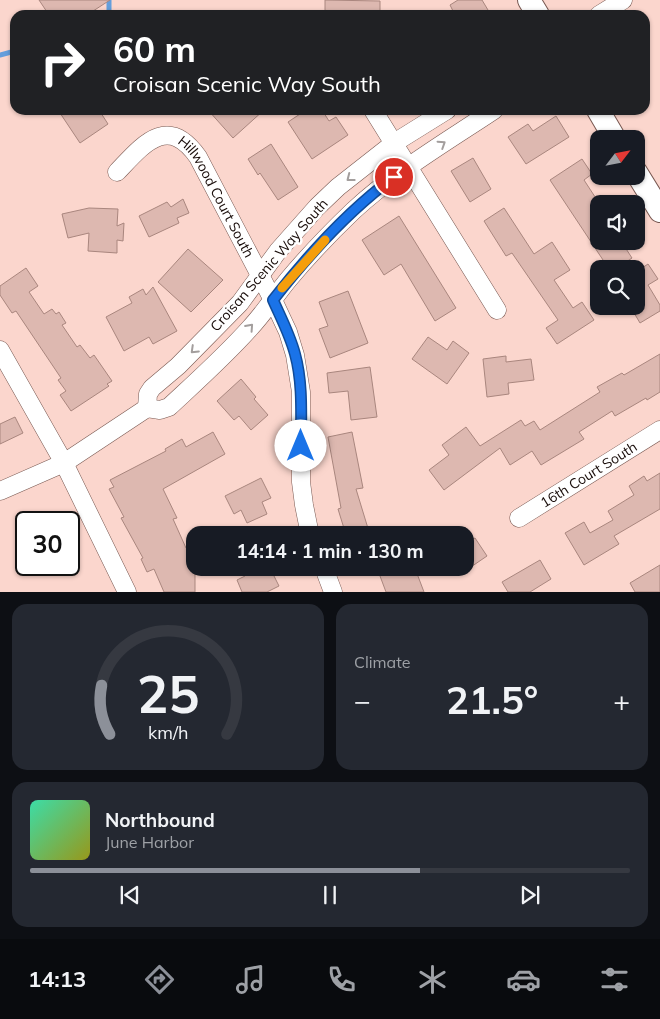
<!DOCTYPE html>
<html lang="en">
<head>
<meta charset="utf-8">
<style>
  :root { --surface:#171b24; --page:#242831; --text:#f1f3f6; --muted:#9ea1a6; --line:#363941; --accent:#8c9099 }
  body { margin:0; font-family:Mulish,sans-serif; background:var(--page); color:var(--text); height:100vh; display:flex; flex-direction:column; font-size:19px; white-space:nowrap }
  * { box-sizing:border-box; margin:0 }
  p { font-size:16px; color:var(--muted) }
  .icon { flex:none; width:28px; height:28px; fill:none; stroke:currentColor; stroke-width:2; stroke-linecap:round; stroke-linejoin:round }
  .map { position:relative; height:592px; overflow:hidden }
  .drawer { display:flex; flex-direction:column; gap:12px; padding:12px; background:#0d0f14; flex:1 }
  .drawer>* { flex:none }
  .top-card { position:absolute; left:10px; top:10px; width:640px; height:105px; border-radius:15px; box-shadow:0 1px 4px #0004; background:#202124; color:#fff; overflow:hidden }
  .needle { width:32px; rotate:58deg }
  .buttons { position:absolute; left:590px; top:130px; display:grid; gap:10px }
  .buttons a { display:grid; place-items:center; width:55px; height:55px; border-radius:10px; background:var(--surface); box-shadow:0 1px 4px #0004; font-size:25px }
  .speed { position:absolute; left:15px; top:511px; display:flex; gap:10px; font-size:25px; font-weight:700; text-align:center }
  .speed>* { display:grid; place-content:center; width:65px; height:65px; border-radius:50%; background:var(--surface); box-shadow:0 1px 4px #0004; line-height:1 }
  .speed .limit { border:2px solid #111; border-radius:8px; background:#fff; color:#111 }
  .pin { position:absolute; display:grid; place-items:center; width:42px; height:42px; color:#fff; margin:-21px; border:2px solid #fff; border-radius:50%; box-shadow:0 1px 5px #0007 }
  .me { position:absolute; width:55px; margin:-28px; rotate:0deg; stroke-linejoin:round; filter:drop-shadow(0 0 4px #0008) }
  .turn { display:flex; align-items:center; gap:18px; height:105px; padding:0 20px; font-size:22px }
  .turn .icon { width:65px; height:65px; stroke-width:2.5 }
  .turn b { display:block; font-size:35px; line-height:42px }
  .big { font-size:38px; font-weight:700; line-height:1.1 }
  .drawer .card { flex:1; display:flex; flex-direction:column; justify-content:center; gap:8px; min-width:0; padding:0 18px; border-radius:15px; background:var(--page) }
  .drawer .dial { align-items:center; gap:0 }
  .dial svg { height:130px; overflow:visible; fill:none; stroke:var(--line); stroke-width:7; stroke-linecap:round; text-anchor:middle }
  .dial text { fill:var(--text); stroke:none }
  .song { display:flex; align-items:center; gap:15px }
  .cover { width:60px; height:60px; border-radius:8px; background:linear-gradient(135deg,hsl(160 70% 55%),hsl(60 70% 35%)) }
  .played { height:5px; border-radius:2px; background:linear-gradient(90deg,var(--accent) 65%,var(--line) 65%) }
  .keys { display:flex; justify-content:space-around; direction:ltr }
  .heat { display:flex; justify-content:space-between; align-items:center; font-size:28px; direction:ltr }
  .drawer .tiles { flex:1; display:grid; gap:12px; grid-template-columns:1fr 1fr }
  .card:last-child { grid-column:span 2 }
  .trip { position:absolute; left:186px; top:526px; width:288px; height:50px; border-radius:15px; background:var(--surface); box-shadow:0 1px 4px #0004; font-weight:700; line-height:50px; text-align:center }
  .menu { display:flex; height:80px; justify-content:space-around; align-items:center; background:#090b0e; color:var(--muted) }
  .menu .icon { width:35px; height:35px }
  .menu .on { color:var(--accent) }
  .menu b { font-size:22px; color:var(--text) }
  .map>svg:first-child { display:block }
</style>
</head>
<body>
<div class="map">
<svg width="660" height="592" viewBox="0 0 660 592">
  <rect width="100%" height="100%" fill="#fbd6cd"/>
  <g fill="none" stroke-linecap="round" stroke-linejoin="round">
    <path stroke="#649edc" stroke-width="5" d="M109,15V0
      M0,55L15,51"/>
  </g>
  <path fill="#ddb8b0" stroke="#a9867e" d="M39,0H110L87,15H49Z
    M325,0L380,1V15H325Z
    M458,0H482L491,15H455L450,5Z
    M58,110H99L108,124L80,143Z
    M208,110H264L233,138Z
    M306,110H322L329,121L336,117L348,135L312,159L288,122Z
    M556,116L569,137L526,164L508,137L528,124L533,131Z
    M271,144L298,187L278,200L260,173L258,175L248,159Z
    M473,158L491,189L470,202L451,171Z
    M582,159L592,174L584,180L599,203V241H621L632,258L616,269H609L550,180Z
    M183,199L189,213L177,218L179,223L149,237L139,216L167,202L171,207Z
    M89,208L118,209L117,226L124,223L123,241L117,240V253L88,251L89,233L68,238L62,214Z
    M504,208L534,254L552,242L570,270L554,280L573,308L582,302L594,320L557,344L546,328L558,320L512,253L506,256L484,221Z
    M399,216L456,308L435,321L401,264L384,275L362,240Z
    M188,249L223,280L191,312L158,282Z
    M648,264L658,279L648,285L660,305V311L640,323L630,306H636V265L639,270Z
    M26,268L38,286L29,292L44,314L52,309L56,314L59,312L66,323L62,325L77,347L80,345L90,358L94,355L112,381L107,384L109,386L71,411L60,395L66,391L58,380L61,378L16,311L12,313L0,295V286Z
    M153,287L177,331L153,344L149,337L124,351L106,317L132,303L129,297L143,289L146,295Z
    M348,291L368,343L330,358L319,329L328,326L319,302Z
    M428,337L447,350L453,341L469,353L447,384L412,359Z
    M660,354V392L647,400L646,398L615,416L612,411L579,432L584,439L541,465L532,451L510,465L500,448L444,490L429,470L449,455L442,445L466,427L480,446L521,420L525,426L534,421L540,430L600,392L597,387L622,373L624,375Z
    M506,356V362L531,359L534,380L508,383L509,394L487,397L483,359Z
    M370,367L377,417L351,420L348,391L329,393L327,373Z
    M241,379L256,397L254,399L268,415L251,430L239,416L234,420L217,401Z
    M15,417L23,433L0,444V424Z
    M213,432L225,454L163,489L177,518L173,519L186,548L191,545L195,553V592H164L154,569L147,572L141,559L143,558L121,518L124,517L109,489L114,487L110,480L166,451L165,449L182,439L186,447Z
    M352,432L363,488L356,489L370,535H346L338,509L341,508L328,437Z
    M660,473V509L614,536L619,544L584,565L565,533L584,522L590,533L613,520L608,511L634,495L629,486L644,476L647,481Z
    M261,478L271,498L262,502L267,514L247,523L241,510L234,514L225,496Z
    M465,527L473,539L475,538L487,556L465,571Z
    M540,560L551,579L530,592H508L502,582Z
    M660,565V592H635L630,583Z
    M241,568H270L279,586L267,592H242L237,580L245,576Z
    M377,568H409L411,573L416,571L424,592H386Z"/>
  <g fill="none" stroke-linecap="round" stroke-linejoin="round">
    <g stroke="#785851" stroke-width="19">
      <g id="minor">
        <path d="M599,15L623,0"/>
        <path d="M373,110L497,310"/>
        <path d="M447,110L394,143L338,187L317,207L278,251L240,303L178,366L152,388L148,394L147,408L160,410L169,407C197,381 225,356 250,328C264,313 275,296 288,280C308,256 330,233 353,211C395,172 446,142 494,110"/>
        <path id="s1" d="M117,172C142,146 167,113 198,157L273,300L288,332L295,355L301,392V482L304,505L310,535"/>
        <path d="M0,350L64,463L127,592"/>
        <path d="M0,491L64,463L147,408"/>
        <path id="s2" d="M519,518L660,430"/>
        <path d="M324,568L333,592"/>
      </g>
    </g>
    <g stroke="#785851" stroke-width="24">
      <path id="major" d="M529,0L538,15
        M598,110L615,139
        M636,172L660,211"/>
    </g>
    <use href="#minor" stroke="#fff" stroke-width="18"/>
    <use href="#major" stroke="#fff" stroke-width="22"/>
  </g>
  <defs><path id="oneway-chevron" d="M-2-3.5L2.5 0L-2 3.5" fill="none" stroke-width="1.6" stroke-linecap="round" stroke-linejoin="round" transform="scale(1.25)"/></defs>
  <g stroke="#a39e9d">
    <use href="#oneway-chevron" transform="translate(442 144) rotate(-33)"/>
    <use href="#oneway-chevron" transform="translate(350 178) rotate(142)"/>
    <use href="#oneway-chevron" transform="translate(250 327) rotate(-48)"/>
    <use href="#oneway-chevron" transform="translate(194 350) rotate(136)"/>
  </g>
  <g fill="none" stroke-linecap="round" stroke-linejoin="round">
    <g stroke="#114b97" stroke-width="12">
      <path id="route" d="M301,446C301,415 303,383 295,354C290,335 281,318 273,300C308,255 348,211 394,177"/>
    </g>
    <use href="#route" stroke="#1a73e8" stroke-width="9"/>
    <path stroke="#f59e0b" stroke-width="9" d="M282,288L325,240"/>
  </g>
  <g text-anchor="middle" stroke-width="5" stroke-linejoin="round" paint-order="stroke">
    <g font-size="14" fill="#190d0a" stroke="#fff">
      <text dy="5" stroke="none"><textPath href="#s1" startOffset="146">Hillwood Court South</textPath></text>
      <text transform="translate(269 265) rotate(-49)" y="5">Croisan Scenic Way South</text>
      <text dy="5" stroke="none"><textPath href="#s2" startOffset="82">16th Court South</textPath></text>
    </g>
  </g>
</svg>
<div class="buttons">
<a><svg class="needle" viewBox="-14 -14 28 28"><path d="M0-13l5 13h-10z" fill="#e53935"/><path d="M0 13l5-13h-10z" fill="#9ea1a6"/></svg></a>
<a><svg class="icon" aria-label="sound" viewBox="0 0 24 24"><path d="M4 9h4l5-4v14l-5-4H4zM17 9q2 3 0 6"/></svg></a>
<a><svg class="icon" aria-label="search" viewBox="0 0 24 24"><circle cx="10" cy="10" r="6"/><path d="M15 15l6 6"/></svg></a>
</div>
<div class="speed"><div class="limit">30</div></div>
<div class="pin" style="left:394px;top:177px;background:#d93025"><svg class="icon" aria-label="arrive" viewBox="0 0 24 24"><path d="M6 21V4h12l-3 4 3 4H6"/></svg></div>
<svg class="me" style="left:301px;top:446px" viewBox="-20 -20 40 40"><circle r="19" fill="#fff"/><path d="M0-13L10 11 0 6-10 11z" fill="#1a73e8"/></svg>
<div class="trip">14:14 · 1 min · 130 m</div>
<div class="top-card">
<div class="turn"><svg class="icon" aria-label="right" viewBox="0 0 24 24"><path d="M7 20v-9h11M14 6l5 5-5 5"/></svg><div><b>60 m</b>Croisan Scenic Way South</div></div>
</div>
</div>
<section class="drawer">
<div class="tiles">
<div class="card dial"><svg viewBox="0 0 100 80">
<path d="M14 69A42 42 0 1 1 86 69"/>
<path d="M14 69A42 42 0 0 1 9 39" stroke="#8c9099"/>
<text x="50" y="56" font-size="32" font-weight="700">25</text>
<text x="50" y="72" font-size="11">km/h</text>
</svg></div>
<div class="card"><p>Climate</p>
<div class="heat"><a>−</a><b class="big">21.5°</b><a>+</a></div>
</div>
<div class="card">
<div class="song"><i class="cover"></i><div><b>Northbound</b><p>June Harbor</p></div></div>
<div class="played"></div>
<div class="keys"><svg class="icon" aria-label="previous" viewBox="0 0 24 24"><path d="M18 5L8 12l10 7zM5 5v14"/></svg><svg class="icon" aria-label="pause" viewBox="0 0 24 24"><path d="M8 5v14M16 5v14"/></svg><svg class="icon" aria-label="next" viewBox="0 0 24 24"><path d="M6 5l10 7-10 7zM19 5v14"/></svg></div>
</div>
</div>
</section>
<nav class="menu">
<b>14:13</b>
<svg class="icon on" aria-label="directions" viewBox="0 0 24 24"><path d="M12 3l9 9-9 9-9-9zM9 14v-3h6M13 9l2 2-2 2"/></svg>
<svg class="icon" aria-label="music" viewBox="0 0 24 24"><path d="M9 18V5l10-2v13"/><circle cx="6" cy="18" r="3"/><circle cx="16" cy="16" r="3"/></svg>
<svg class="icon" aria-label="phone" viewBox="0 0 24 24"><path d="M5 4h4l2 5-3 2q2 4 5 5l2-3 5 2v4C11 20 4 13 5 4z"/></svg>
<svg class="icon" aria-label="climate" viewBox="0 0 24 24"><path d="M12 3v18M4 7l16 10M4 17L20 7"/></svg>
<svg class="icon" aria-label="car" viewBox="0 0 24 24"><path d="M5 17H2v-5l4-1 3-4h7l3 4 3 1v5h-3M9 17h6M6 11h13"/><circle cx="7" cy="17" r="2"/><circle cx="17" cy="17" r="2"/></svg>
<svg class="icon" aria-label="filters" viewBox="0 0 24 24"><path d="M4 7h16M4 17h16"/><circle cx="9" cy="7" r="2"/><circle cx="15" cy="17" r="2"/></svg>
</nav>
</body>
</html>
